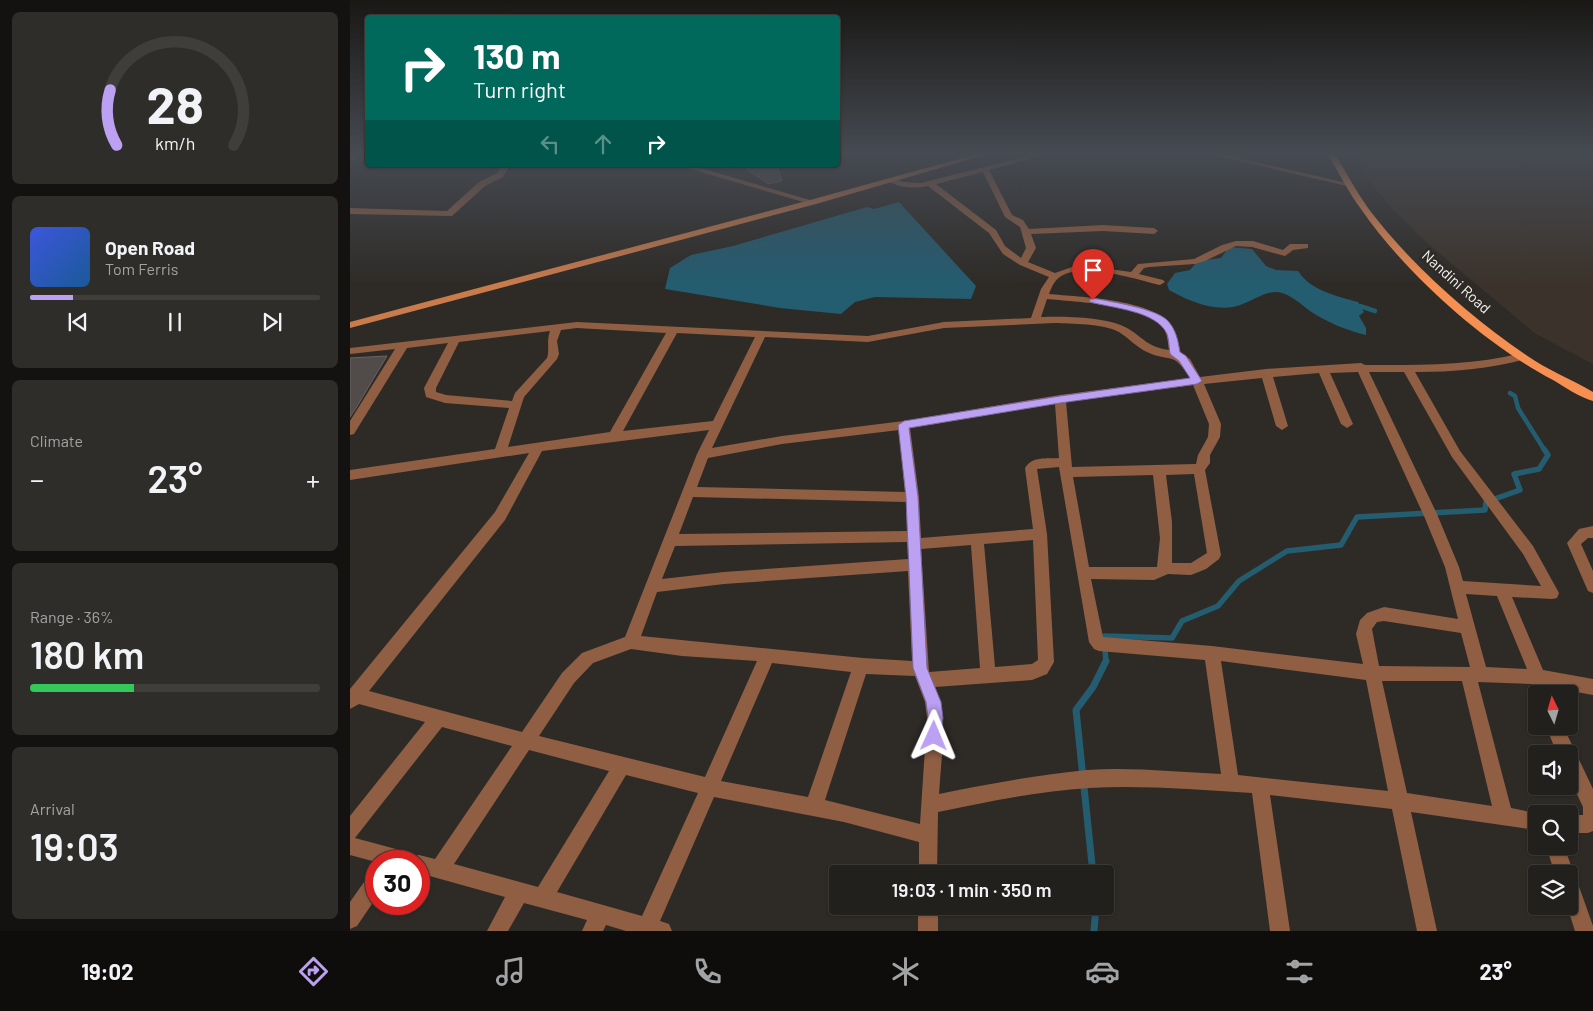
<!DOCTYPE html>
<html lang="en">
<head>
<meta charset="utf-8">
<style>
  :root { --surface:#22201d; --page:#2e2d2a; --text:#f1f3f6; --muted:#a2a3a4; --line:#3f3e3b; --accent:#bca0f2 }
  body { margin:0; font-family:Barlow,sans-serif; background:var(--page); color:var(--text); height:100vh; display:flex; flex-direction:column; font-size:19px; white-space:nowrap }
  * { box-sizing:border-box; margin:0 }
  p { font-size:16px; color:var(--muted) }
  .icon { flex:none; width:28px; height:28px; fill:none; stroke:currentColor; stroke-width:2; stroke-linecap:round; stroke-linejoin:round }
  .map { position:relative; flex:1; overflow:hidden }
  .panel { display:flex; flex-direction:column; gap:12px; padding:12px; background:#131210; width:350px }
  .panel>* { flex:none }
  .guide { position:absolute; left:15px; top:15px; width:475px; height:152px; border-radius:5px; box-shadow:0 1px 4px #0004,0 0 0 1px var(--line); background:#00695c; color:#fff; overflow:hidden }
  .needle { width:32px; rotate:355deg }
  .controls { position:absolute; left:1178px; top:685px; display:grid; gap:10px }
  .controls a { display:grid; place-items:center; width:50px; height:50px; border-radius:5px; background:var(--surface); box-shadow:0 1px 4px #0004,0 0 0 1px var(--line); font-size:25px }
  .speed { position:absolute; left:15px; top:850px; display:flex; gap:10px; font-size:25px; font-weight:700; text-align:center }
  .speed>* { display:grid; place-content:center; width:65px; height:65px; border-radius:50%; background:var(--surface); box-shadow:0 1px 4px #0004,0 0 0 1px var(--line); line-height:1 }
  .speed .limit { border:8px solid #d22; background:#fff; color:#111 }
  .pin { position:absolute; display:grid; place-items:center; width:42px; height:42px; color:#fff; margin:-51px -21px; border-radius:50% 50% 50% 0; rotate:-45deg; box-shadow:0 0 5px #0007 }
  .pin .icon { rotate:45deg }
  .me { position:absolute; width:55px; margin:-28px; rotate:1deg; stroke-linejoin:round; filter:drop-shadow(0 0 4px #0008) }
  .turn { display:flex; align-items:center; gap:18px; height:105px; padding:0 25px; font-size:22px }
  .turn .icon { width:65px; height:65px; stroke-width:2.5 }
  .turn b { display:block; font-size:35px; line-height:42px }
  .lanes { display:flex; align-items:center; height:48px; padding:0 25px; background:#0003; justify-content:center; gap:25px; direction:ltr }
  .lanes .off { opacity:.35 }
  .big { font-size:38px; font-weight:600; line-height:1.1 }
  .panel .tile { flex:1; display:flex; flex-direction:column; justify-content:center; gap:8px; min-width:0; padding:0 18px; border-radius:8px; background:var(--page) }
  .panel .dial { align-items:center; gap:0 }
  .dial svg { height:130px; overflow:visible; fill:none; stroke:var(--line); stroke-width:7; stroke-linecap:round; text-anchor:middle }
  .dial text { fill:var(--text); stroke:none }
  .song { display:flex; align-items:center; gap:15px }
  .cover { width:60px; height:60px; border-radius:8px; background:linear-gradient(135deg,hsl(230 70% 55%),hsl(210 70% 35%)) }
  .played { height:5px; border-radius:2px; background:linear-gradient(90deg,var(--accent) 15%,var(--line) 15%) }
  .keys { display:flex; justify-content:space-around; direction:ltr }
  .heat { display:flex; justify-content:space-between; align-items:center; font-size:28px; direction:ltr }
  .charge { height:8px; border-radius:4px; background:linear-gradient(90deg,#34c759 36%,var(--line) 0) }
  .trip { position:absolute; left:479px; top:865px; width:285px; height:50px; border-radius:5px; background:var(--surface); box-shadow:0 1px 4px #0004,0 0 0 1px var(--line); font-weight:600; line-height:50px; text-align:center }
  .menu { display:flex; height:80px; justify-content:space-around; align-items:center; background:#0e0d0c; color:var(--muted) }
  .menu .icon { width:35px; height:35px }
  .menu .on { color:var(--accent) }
  .menu b { font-size:22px; color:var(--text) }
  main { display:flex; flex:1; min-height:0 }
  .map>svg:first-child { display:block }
</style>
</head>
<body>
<main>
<section class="panel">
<div class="tile dial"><svg viewBox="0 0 100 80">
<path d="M14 69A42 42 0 1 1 86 69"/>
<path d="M14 69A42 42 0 0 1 10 35" stroke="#bca0f2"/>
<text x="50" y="56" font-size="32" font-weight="700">28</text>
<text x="50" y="72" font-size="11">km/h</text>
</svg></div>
<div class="tile">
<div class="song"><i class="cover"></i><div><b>Open Road</b><p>Tom Ferris</p></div></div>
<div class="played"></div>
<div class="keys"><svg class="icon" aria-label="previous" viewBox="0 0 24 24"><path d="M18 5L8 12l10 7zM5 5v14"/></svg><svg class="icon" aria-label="pause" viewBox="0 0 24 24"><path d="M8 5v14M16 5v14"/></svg><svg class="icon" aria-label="next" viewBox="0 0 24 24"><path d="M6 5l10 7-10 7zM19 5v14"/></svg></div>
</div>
<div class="tile"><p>Climate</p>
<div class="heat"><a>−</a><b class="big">23°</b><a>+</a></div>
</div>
<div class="tile"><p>Range · 36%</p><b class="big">180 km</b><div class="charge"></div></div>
<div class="tile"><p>Arrival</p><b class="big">19:03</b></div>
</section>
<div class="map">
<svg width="1243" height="931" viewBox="0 0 1243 931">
  <rect width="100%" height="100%" fill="#2e2b27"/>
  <path fill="#3b332b" d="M1006,154H1243V364L1186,334L1077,243L1042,209L1018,179Z"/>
  <path fill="#245c70" d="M549,202L626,286L621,299L525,297L505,302L491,314L430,308L315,289L320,268L341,255L383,246L517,207L524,209Z
    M879,247L902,249L916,266L926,270L948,271C961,291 987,296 1008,302L1014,312L1009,316L1016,328V335C998,331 976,322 960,311C949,303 942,295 928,292C917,291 905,299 895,303C870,315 841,302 819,290L817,284L825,273L840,270L846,263L855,260L871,258Z"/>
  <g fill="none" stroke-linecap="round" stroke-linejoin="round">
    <path stroke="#245c70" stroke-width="4.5" d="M1010,306L1025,311
      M1160,393L1165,396L1168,408L1195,451"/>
    <path stroke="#245c70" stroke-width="5.5" d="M756,662L754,636L822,638L832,621L868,606L889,581L937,551L991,545L1007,517L1135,510L1136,502L1170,490L1164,474L1189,469L1198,455L1194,449"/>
    <path stroke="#245c70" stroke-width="7" d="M743,874L726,710L743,687L756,661
      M744,931L746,906"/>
  </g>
  <path fill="#514b49" stroke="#6a6362" d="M391,165H427L432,181L418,184Z
    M37,356L6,408L0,417V358Z"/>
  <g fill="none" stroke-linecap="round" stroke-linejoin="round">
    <path fill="#905f43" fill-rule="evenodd" d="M5,154H14L0,161V156Z
      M686,154H698L639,170L662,215L673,220L679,229L753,225L804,228L808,231L804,234L753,231L681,234L686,248L678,262L705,273L722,267L737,266L781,272L788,264L844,259L872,245L886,241H903L933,250L940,244H958V248L943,250L935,256L902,247L886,246L855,261L845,264L799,267L794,268L789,274L813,280L815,282L810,285C786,279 736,263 713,275C705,279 702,286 699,294C730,297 800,299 820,324C827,332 829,342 830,353L840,359L850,377L916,369L1011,363L1015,365C1068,365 1120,366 1172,353L1176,355L1177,357L1176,359C1139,369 1103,372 1065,372L1110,451L1183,546L1209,593L1207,598L1202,599L1162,597L1193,670L1243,679V695L1199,687L1201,694H1186V697L1182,684L1128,682L1161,808L1190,814H1186V830L1061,812L1087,931H1067L1042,809L920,795L940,931H920L902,793C848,790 793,785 739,788C688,791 637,802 588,812L587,874H569V842L494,822L364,797L310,921L319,924L322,931H276L256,925L253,931H232L237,920L174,903L158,931H137L155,897L69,873V861L26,862L0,855V816L75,722L9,704L0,709V689L145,512L179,453L0,480V470L145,449L159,408L95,403L76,397L74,388L98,343L57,348L4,434L0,435V421L45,349L0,354V348L227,322L518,336L594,322L681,318L691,289L699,277L670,265L653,254L639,233L578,186C565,189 548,188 537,180L541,178L554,182L571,183ZM633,172L655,217L670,227L676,248L671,258L655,246L646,230L586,184ZM697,299C725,302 794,304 813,327C817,333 818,342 819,350C796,347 794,337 775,327C756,317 713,316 691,317ZM704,323C722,324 752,323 769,332C779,338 786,347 797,352C820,363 823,350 840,378L710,395L554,421L432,436L362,448L415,337L518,342L594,328ZM227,328L316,333L260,432L158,447L174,397L207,359L209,354L207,341L211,330ZM200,331C196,342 200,350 197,358L165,393L162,401L96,395L86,392V388L109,342ZM327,333L405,337L363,421L273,431ZM1008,372L1074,516L1095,567L1108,619L1034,607L1017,613L1010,620L1006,634L1013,664L862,646L753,637L741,579L804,580L818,574L841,575L856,569L869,559L871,555L855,470L860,463V455L870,437L871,424L854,384L912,378L926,426L932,430L938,426L923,377L969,373L991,424L997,428L1003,424L980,373ZM1019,372H1054L1102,457L1173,554L1191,586L1113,581L1109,567L1087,514ZM843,385L859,424L858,437L848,455L846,464L722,467L716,402ZM705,404L709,458C696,459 682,456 675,468L683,529L571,538L569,497L560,428ZM359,430L347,454L275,637L232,653L212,673L172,732L19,691L155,520L192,451ZM549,430L555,492L347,487L358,458L432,444ZM709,467L739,642L744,649L749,651L855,660L871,774C826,772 781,767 737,770C687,775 637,784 589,794C591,759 598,721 585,687L682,680L697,674L704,662L697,534L687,469ZM844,474L857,553L841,563H822V522L816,475ZM803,475L810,538L807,567H739L723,477ZM343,497L556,502L557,531L329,534ZM683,540L688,660L682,664L645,667L634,544ZM557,542L558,559L374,572L312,579L325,546ZM621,545L630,668L579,672L571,549ZM558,571L562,661L513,658L291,636L307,592L374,584ZM1116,594L1147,596L1177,669L1136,667ZM1034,621L1111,633L1120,667L1029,666L1022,629L1027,622ZM281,649L332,656L407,661L355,777L189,736L224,683L243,663ZM871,661L1016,680L1038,791L888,775ZM422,663L501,672L458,797L371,781ZM516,674L565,676L575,702L577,718L570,824L475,800ZM1032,681H1112L1142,806L1057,793ZM92,727L162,746L85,859L69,855L65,856L57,852L5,838ZM179,750L259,771L188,887L104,864ZM276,775L348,793L292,916L207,892Z
      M859,154H871L1001,184L997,186Z
      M152,165H160L153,177L135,186L102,216L0,214V208L97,211L129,182L147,173Z
      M327,165H340L467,202L460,204Z
      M1243,526V538H1238L1231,544L1243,571V593L1238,591L1217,543L1229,529Z
      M1196,726H1213L1243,789V831L1238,833H1219V815H1233V807L1219,777V754H1207Z
      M1196,846H1214L1224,874L1223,877L1226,878L1243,926V931H1225L1217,906H1219V874H1205Z
      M26,872V898L7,926L0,929V902L19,875Z
      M568,906H588V931H568Z"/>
    <path fill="#c97b4c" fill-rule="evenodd" d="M627,154H638L466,204L0,328V322L460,200Z"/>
    <path fill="#f58f52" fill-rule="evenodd" d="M977,154H985C996,172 1006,191 1018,208C1061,265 1118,315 1176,355C1197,370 1221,379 1243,392V401C1229,397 1215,387 1203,380C1134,344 1055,273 1011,209C998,192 989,172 977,154Z"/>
  </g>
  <linearGradient id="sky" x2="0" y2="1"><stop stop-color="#191815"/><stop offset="0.54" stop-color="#464a52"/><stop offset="1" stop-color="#464a52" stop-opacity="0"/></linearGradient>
  <rect width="1243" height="284" fill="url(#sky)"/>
  <path fill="#bca0f2" stroke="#7a689d" d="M743,298C762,302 804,308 817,320C826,329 828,341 830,352L836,356L852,381L847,384L710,403L559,428L568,497L577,668L591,702L593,718L590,741L584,743L579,741L576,736L578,718L576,702L563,668L556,497L548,425L554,421L710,396L840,378L829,361L820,354C819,348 819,340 817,334C807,311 762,308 740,302L739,300Z"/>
  <g text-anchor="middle" stroke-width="5" stroke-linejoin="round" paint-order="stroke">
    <g font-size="15" fill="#f4f1ef" stroke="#2e2b27">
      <text transform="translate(1106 282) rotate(42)" y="5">Nandini Road</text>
    </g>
  </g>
</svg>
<div class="controls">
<a><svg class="needle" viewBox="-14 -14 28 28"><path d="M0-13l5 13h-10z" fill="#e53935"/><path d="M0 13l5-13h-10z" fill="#a2a3a4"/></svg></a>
<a><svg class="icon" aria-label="sound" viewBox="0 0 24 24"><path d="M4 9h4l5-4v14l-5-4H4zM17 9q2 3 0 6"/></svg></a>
<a><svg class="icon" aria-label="search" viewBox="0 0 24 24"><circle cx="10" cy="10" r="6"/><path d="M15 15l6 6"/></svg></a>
<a><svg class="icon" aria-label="layers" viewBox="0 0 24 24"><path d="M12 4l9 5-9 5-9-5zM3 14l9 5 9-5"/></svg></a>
</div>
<div class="speed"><div class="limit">30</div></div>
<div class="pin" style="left:743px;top:300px;background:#d93025"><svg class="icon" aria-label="arrive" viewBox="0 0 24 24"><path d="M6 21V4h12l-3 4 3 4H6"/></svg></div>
<svg class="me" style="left:584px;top:736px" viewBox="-20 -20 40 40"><path d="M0-17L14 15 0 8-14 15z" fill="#bca0f2" stroke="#fff" stroke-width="4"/></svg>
<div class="trip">19:03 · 1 min · 350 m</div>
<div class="guide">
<div class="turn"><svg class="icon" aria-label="right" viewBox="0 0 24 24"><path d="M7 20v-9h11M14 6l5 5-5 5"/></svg><div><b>130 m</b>Turn right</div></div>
<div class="lanes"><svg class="icon off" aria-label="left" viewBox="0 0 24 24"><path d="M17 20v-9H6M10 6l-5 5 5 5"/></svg><svg class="icon off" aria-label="ahead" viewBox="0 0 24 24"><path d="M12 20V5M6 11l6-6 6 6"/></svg><svg class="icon" aria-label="right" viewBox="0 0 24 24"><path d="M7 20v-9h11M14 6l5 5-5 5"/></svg></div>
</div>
</div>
</main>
<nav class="menu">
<b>19:02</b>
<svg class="icon on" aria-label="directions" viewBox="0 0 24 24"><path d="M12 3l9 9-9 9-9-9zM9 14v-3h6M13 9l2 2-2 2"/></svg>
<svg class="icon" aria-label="music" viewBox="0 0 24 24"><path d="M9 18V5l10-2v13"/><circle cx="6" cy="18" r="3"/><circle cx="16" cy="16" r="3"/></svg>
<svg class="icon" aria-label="phone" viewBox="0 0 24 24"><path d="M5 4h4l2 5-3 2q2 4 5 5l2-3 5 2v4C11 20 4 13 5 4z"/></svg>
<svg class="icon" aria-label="climate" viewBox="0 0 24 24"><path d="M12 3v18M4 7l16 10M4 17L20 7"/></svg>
<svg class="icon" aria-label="car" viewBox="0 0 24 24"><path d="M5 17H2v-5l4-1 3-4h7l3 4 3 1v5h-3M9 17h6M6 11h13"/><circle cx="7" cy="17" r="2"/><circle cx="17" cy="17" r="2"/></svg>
<svg class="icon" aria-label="filters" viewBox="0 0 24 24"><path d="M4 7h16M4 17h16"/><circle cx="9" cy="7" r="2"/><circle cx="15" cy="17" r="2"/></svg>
<b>23°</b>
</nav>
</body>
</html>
